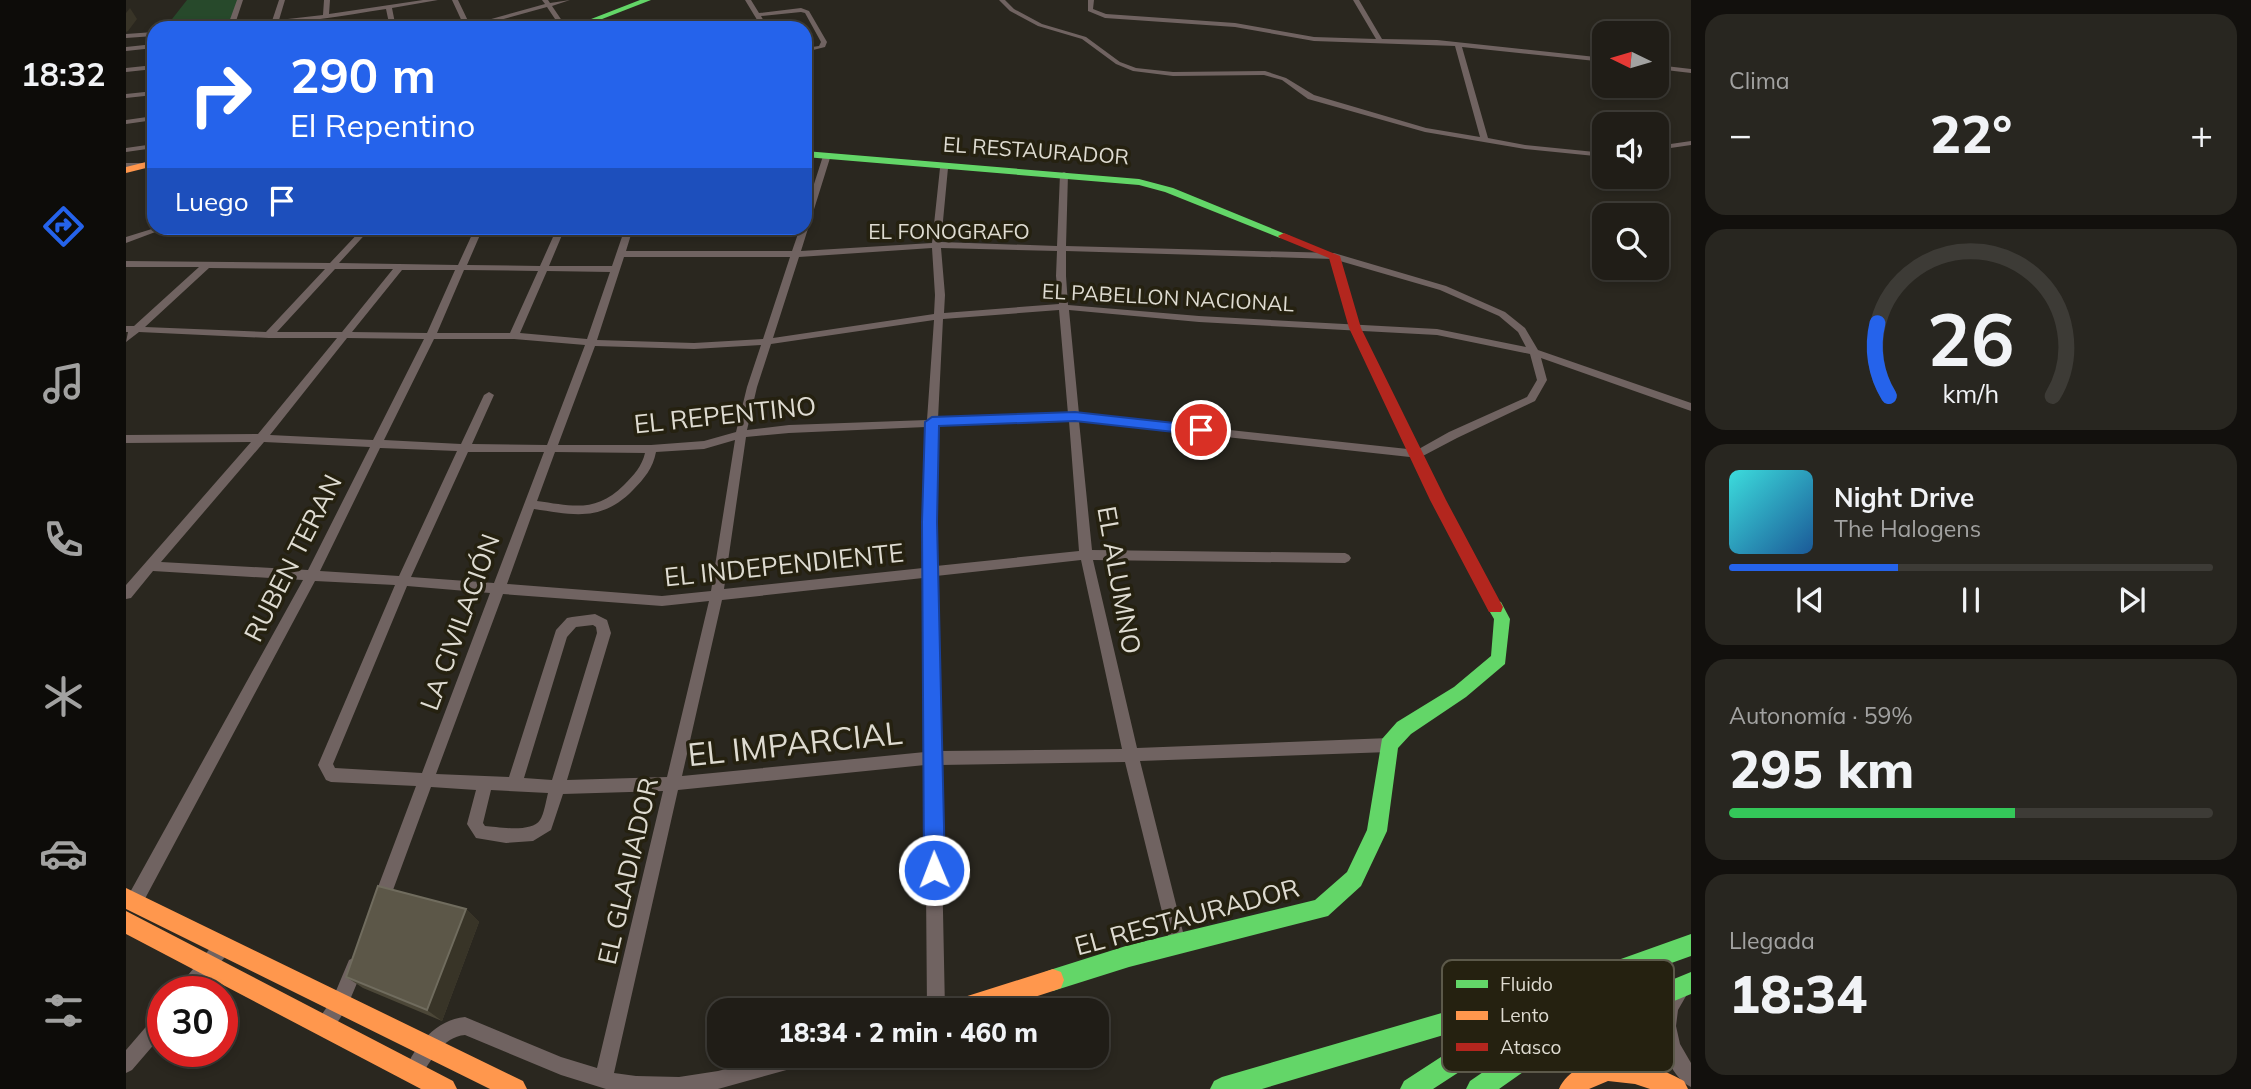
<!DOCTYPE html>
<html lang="es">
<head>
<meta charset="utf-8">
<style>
  :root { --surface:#201d17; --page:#282620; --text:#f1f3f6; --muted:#a2a2a1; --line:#3d3b36; --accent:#2563eb }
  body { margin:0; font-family:Mulish,sans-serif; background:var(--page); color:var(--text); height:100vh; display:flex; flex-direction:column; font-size:26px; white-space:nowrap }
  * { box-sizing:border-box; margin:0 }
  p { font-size:23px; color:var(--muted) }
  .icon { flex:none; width:38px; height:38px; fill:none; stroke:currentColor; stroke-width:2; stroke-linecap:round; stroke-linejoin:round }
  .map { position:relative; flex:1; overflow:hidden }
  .sheet { display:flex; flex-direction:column; gap:14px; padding:14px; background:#12100d; width:560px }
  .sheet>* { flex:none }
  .banner { position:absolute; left:21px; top:21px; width:665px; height:214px; border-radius:21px; box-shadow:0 4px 10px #0003,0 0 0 2px var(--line); background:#2563eb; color:#fff; overflow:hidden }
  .needle { width:46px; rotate:275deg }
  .tools { position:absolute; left:1466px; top:21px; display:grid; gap:14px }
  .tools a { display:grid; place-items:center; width:77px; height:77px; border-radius:14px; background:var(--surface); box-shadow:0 4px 10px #0003,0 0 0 2px var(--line); font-size:35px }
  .speed { position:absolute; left:21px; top:976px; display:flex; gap:14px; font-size:35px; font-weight:700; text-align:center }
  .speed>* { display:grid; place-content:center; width:91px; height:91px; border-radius:50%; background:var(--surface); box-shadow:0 4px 10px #0003,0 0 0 2px var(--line); line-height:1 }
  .speed .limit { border:10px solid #d22; background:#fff; color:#111 }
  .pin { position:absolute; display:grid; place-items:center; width:60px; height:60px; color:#fff; margin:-30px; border:4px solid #fff; border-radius:50%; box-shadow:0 2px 7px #0007 }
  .me { position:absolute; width:77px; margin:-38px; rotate:359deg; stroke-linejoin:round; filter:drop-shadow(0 0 5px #0008) }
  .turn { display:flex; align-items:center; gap:24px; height:147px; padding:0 28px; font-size:32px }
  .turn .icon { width:91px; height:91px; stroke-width:2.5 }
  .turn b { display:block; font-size:49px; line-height:60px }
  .then { display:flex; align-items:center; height:66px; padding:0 28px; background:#0003; gap:14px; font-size:26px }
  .big { font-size:52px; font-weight:800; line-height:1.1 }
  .sheet .card { flex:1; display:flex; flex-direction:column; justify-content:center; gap:10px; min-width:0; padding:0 24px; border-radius:21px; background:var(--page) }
  .sheet .dial { align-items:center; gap:0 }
  .dial svg { height:182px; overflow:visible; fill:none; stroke:var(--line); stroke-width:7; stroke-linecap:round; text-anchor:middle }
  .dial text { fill:var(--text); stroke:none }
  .song { display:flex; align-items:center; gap:21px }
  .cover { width:84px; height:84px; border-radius:10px; background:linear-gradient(135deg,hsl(180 70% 55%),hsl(210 70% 35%)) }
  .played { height:7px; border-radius:4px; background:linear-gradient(90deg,var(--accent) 35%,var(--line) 35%) }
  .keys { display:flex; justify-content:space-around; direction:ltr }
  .heat { display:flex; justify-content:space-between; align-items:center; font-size:38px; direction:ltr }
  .charge { height:10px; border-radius:5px; background:linear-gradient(90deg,#34c759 59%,var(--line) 0) }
  .trip { position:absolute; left:581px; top:998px; width:402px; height:70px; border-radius:21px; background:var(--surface); box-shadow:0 4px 10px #0003,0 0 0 2px var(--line); font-weight:800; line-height:70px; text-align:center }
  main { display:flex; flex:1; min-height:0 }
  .tab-bar { display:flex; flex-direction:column; width:126px; justify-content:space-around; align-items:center; background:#0d0c09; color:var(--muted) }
  .tab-bar .icon { width:49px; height:49px }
  .tab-bar .on { color:var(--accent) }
  .tab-bar b { font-size:32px; color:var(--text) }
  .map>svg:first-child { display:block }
</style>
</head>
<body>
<main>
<nav class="tab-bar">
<b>18:32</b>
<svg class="icon on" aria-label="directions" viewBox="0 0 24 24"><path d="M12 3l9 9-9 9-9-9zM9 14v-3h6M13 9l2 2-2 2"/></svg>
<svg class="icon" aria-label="music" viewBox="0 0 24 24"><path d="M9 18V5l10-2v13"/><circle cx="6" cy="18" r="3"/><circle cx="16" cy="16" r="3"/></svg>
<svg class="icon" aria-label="phone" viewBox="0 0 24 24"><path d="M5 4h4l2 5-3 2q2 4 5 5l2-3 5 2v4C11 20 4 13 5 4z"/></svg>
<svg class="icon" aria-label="climate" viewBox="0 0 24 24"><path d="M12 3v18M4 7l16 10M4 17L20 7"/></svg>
<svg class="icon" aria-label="car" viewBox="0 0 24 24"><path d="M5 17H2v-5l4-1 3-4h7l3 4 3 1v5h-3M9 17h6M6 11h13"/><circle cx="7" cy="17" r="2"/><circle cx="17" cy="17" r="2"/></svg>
<svg class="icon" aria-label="filters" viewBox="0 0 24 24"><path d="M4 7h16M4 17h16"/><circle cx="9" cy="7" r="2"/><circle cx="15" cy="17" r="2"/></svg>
</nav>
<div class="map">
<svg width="1565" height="1089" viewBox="0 0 1565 1089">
  <rect width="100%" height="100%" fill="#2a271f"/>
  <path fill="#27492b" d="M61,0H112L105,26L39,28Z"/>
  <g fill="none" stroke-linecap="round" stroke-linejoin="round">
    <path fill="#706361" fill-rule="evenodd" d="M111,0H117L109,24L146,21L153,0H159L153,20L197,15L198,0H204L203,14L297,0H312L266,8L270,28H264L260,9C202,18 144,28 85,28L102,25Z
      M326,0H332L344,25L419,4L416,0H422L424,3L444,0L426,6L441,28H435L421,7L345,28H339Z
      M619,0H625L633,13L675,8L683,11L701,42L699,47L679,52V48L693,46L695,42L679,13L675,12L635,16L642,28H636Z
      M873,0H879L888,9L916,24L960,37L994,62L1010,68L1047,72L1139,71L1160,78L1188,95L1300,128L1354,137L1329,46L1188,41L1109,27L979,18L962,11V0H968L967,9L980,14L1109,23L1188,37L1250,39L1227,0H1233L1256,39L1311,40L1479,58V62L1336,47L1362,138L1399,145L1479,153V157L1399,149L1299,132L1182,99L1156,80L1138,75L1047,76L1007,71L990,64L956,39L912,26L884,11Z
      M465,19L467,20L479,28H472L463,22Z
      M28,32V36L0,38V34Z
      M28,44V48L0,51V47Z
      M28,65V69L0,72V68Z
      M1531,65L1565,69V73L1531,69Z
      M28,91V95L0,98V94Z
      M28,116V120L0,124V120Z
      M1565,141V145L1531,150V146Z
      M28,144V148L0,152V148Z
      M697,156L704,158L675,251L806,243L814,168L818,166L822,168L815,242L931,246L934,174L938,172L942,174L940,246L1208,253L1320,286L1379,312L1399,328L1412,350L1565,403V411L1415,358L1421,380L1409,401L1331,438L1293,458L953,421L966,550L1219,553L1223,555L1225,558L1223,561L1219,563L967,560L1011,748L1263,738L1268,740L1270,745L1268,750L1263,752L1014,761L1060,944L1058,950L1052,952L1046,950L1044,944L999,762L814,765L819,1010H801L799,765L552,790L488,1073L510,1076L553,1077L592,1071L653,1055H696L693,1061L592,1089H480L435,1075L339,1035C316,1037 306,1060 294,1077L288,1080L282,1077L279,1071C289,1045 310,1020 339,1017L435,1057L471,1068L537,791L437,794L425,830L407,841L380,843L350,838L341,824L350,790L305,787L260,909L254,911L248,909L246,903L290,786L205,782L200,780L192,765L269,585L189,581L14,908L8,910L2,908L0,902L2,896L177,580L27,571L5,598L0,599V585L125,442L0,443V435L132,434L211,338H143L13,332L0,342L2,332H0V326H8L73,267H0V261L204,263L237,228H245L213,263L332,265L349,228H357L341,265L414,266L431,228H439L423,266H486L499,228H507L500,251H666L674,228H679V212ZM806,248L809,295L808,314L647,338L673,257ZM815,248L931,251L930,276L933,304L818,313L819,295ZM940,251L1207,259L1314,290L1373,316L1392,332L1400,347L1311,329L1073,316L942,305L940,276ZM498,257H664L637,339L568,343L471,340ZM83,268L199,269L140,332L19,327ZM209,269H267L216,332H151ZM276,270H329L301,333L226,332ZM338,270L412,271L384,333H311ZM421,271L484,272L461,339L394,333ZM933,310L942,414L812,419L817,319ZM943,310L1073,322L1311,335L1404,354L1411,380L1401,397L1323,432L1291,450L953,414ZM808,320L801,420L663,425L621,430L631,387L645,344ZM221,338L298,339L247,440L144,435ZM308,339H388L459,345L421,445L346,444L368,395L363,392L358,395L335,444L258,440ZM635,345L621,387L610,432L578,441L525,445H432L469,346L568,349ZM943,421L953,551L810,566L811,426ZM800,427L797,568L598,589L620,437L663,433ZM609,440L585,591L536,596L381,584L408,509C448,515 476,522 507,490C518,479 527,468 530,452L578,449ZM138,442L244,447L182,570L35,562ZM254,448L331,451L273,576L194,571ZM342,452H418L368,583L285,577ZM429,452L519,453C516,466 508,475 498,485C470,513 447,506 411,501ZM955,560L996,749L814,751L810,576ZM797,578L799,752L556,776L596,600ZM281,586L364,593L296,773L209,768L207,764ZM377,594L536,606L583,601L541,777L441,780L485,633L481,620L469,614L446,617L441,618L430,630L383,777L310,774ZM467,625L470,627L471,633L426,780L398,778L441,637L450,627ZM365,790L422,793C420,801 418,814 414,820C406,833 372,827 359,826L357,823Z
      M0,163H23L27,165L23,167H0Z
      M29,228H40L0,243V237Z
      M97,938L103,940L105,946L103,952L70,992H50L53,986L91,940Z
      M229,957L235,960L238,966C229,986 217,1026 197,1035L191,1032L188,1026L207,998L223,960Z
      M1551,987L1557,990L1560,996L1552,1010L1550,1026L1554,1044L1565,1063V1087C1538,1076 1516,1002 1551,987Z
      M37,1011V1034L6,1070L0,1073V1050L31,1014Z"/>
    <path fill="#63d668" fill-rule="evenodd" d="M514,0H525L453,28H442Z
      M679,151L1013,179L1047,188L1164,236L1154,238L1039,192L1013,185L679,157Z
      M1369,600L1375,602L1384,619L1379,664L1340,697L1285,734L1272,748L1261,831L1235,886L1202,916L1003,967L927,991L919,988L916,980L919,972L927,969L1003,945L1189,900L1221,872L1241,830L1256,739L1271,722L1328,687L1365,656L1368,619L1361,607L1363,602Z
      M1565,934V956L1470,990L1404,1026L1307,1089H1274L1278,1081L1375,1018L1136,1089H1084L1088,1081L1096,1077L1422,982L1431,987L1464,970Z
      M1565,972V994L1427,1051L1373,1089H1340L1344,1081L1411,1035Z"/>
    <path fill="#ff974d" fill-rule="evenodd" d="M28,160V166L0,173V167Z
      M0,888L397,1081L401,1089H364L0,909Z
      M0,911L327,1081L331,1089H295L0,934Z
      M927,969L935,972L938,980L935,988L927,991L868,1010H821L824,1002L832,999Z
      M1482,1058C1510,1058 1534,1068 1558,1081L1562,1089H1524L1509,1084L1482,1081L1463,1089H1433C1441,1070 1463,1062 1482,1058Z"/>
    <path fill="#b3261e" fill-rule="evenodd" d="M1158,233L1214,256L1235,328L1320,500L1377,607L1375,612H1363L1304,500L1223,328L1203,258L1154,238L1152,236Z"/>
  </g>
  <path fill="#4c4738" d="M340,909L353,922L316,1021L237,988L220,977Z"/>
  <path fill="#383427" d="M4,8L11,19L2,31L0,32V13Z
    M340,909L353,922L316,1021L301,1010Z"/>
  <path fill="#5c5748" stroke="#706c5e" stroke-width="2" d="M252,886L340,909L301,1010L220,977Z"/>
  <path fill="#2563eb" stroke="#184099" stroke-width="2" d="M949,412L1075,426L1082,430L1075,435L949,421L813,426L811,522L819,870L815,877L808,880L801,877L798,870L796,522L799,422L806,417Z"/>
  <g text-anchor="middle" stroke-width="7" stroke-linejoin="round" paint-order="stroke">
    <g font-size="21" fill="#dedbd1" stroke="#252110">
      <text transform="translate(910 151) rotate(4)" y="7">EL RESTAURADOR</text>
      <text x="823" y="239">EL FONOGRAFO</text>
      <text transform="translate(1042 298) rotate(3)" y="7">EL PABELLON NACIONAL</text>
    </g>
    <g font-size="26" fill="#dedbd1" stroke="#252110">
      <text transform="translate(599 415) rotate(-6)" y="9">EL REPENTINO</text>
      <text transform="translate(167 558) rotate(-63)" y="9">RUBEN TERAN</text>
      <text transform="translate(658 565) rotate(-6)" y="9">EL INDEPENDIENTE</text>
      <text transform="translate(993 580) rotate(80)" y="9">EL ALUMNO</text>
      <text transform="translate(334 622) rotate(-70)" y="9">LA CIVILACIÓN</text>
      <text transform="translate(502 871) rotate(-77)" y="9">EL GLADIADOR</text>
      <text transform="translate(1061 917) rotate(-15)" y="9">EL RESTAURADOR</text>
    </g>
    <g font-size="32" fill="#dedbd1" stroke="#252110">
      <text transform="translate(669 744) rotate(-6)" y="11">EL IMPARCIAL</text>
    </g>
  </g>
  <rect x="1316" y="960" width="232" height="112" rx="10" fill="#252110" stroke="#5c594a" stroke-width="2"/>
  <rect x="1330" y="980" width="32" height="8" fill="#63d668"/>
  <rect x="1330" y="1011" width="32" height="9" fill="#ff974d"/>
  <rect x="1330" y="1043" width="32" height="8" fill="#b3261e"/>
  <g font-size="19" fill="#dedbd1">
    <text x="1374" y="991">Fluido</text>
    <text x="1374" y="1022">Lento</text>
    <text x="1374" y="1054">Atasco</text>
  </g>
</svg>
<div class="tools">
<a><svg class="needle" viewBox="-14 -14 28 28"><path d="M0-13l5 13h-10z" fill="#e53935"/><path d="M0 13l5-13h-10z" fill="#a2a2a1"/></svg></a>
<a><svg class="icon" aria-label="sound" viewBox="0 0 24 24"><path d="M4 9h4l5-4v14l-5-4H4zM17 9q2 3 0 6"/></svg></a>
<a><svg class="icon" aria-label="search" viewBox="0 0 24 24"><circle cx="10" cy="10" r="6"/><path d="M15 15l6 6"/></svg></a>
</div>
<div class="speed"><div class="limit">30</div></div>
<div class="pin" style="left:1075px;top:430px;background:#d93025"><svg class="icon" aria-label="arrive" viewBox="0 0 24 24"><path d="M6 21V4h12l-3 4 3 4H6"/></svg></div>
<svg class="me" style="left:808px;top:870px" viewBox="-20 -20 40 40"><circle r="17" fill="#2563eb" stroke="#fff" stroke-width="3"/><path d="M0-11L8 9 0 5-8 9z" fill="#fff"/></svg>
<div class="trip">18:34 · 2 min · 460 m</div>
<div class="banner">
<div class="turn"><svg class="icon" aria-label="right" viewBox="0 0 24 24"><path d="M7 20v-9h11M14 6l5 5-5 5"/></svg><div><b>290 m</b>El Repentino</div></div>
<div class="then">Luego<svg class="icon" aria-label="arrive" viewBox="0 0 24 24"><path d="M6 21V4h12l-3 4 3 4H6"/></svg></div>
</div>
</div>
<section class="sheet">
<div class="card"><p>Clima</p>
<div class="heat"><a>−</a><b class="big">22°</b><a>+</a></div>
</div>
<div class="card dial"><svg viewBox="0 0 100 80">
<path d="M14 69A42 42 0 1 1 86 69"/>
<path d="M14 69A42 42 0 0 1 9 37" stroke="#2563eb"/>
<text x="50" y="56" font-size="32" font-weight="700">26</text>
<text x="50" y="72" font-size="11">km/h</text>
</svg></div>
<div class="card">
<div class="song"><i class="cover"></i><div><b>Night Drive</b><p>The Halogens</p></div></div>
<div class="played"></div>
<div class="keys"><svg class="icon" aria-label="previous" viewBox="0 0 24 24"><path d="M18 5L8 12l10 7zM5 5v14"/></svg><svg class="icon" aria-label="pause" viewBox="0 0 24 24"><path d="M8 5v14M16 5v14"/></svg><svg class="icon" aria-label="next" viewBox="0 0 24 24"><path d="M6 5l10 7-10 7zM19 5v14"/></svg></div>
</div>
<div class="card"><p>Autonomía · 59%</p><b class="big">295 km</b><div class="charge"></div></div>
<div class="card"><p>Llegada</p><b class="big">18:34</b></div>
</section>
</main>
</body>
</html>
